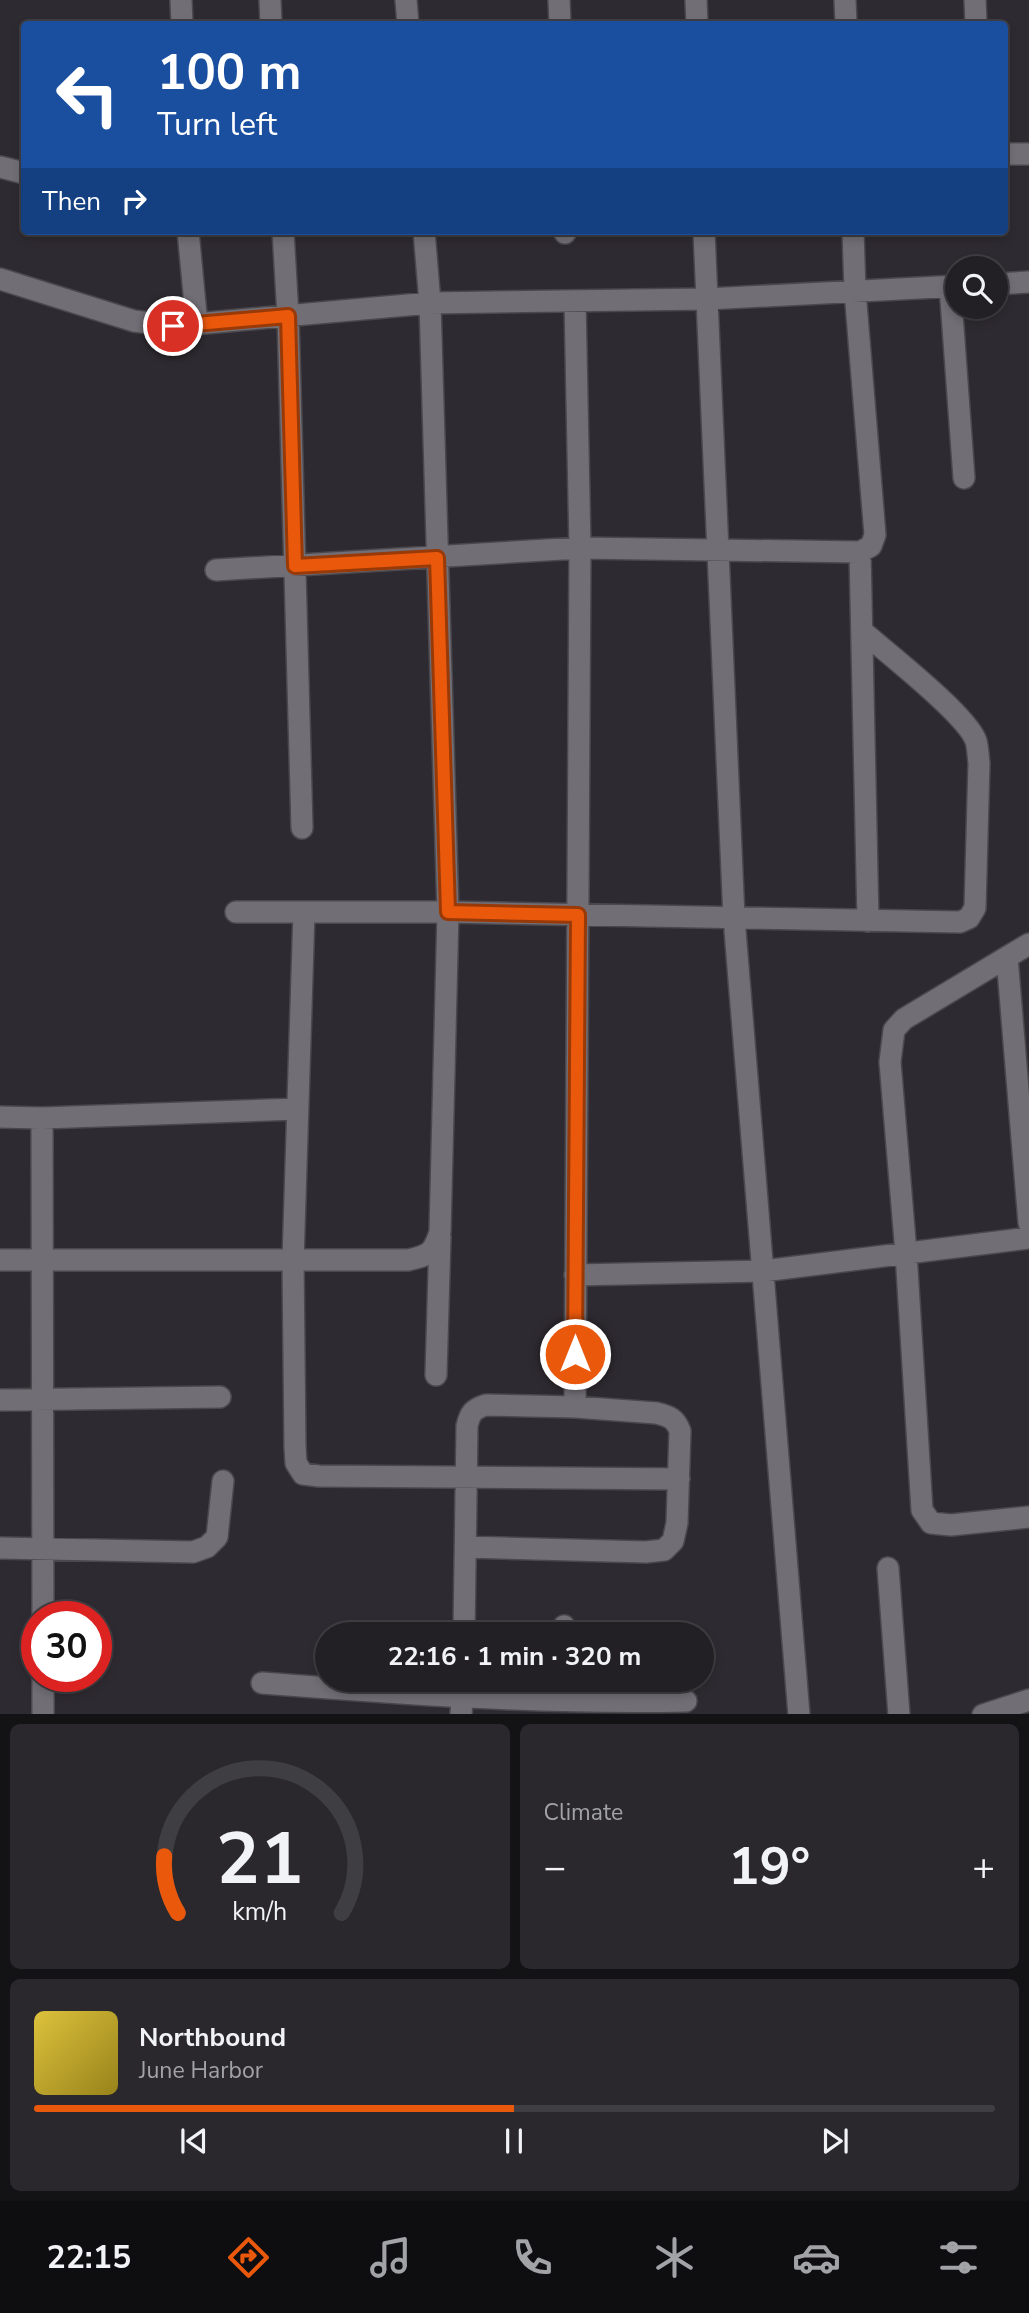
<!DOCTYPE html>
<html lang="en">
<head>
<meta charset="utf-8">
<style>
  :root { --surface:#222025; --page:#2a282d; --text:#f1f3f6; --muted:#a2a3a7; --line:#3f3e42; --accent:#ea580c }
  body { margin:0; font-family:"Nunito Sans",sans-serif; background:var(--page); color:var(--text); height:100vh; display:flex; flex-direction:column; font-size:26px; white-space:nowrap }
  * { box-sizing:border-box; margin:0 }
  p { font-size:23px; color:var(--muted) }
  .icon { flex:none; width:38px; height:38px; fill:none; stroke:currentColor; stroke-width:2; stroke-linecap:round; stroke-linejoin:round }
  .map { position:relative; height:1714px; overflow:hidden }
  .details { display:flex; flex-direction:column; gap:10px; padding:10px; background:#131214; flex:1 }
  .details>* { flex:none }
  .banner { position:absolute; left:21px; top:21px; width:987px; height:214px; border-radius:7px; box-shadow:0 4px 10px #0003,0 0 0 2px var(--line); background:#1a4fa0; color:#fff; overflow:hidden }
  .tools { position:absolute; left:945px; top:256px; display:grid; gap:14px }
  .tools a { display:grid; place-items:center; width:63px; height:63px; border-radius:50%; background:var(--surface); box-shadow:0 4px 10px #0003,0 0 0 2px var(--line); font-size:35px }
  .speed { position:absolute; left:21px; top:1601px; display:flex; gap:14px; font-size:35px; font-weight:700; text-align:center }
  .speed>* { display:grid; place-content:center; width:91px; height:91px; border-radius:50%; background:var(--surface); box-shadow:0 4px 10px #0003,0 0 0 2px var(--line); line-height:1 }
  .speed .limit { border:10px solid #d22; background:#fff; color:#111 }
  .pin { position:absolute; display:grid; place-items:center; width:60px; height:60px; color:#fff; margin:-30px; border:4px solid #fff; border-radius:50%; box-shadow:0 2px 7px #0007 }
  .me { position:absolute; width:77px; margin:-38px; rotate:0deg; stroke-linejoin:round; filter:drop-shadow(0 0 5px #0008) }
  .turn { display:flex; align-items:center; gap:24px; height:147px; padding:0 21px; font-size:32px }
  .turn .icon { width:91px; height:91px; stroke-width:2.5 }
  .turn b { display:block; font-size:49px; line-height:60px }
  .then { display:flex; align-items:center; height:66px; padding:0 21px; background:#0003; gap:14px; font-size:26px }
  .big { font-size:52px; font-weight:700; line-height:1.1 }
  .details .tile { flex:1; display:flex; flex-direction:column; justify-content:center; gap:10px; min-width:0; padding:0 24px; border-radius:10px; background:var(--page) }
  .details .dial { align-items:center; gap:0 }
  .dial svg { height:182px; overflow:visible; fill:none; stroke:var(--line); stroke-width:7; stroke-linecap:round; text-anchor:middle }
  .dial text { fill:var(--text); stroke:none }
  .song { display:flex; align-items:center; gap:21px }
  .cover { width:84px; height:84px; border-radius:10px; background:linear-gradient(135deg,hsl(50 70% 55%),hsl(50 70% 35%)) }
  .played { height:7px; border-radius:4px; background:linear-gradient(90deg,var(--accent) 50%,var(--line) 50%) }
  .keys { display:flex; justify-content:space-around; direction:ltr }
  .heat { display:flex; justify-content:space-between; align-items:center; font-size:38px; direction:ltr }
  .details .tiles { flex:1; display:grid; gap:10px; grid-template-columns:1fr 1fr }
  .tile:last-child { grid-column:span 2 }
  .trip { position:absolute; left:315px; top:1622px; width:399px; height:70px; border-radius:35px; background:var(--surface); box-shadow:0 4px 10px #0003,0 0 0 2px var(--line); font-weight:700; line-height:70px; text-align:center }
  .tabs { display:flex; height:112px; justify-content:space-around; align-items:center; background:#0e0d0f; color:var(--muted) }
  .tabs .icon { width:49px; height:49px }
  .tabs .on { color:var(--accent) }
  .tabs b { font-size:32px; color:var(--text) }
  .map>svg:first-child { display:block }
</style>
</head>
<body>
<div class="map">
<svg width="1029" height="1715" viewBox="0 0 1029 1715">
  <rect width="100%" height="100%" fill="#2e2a31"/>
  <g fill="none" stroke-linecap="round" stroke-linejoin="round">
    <g stroke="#4a484d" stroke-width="24">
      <path id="minor" d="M181,0L182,24
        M270,0L271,24
        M406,0L408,24
        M559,0L560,24
        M696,0L697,24
        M845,0L846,24
        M975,0L976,24
        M1004,154H1029
        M0,167L24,173
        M188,231L197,325
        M283,231L288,316L302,828
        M565,231V233
        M704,231L734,918L799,1715
        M0,279L134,321L173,326L430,303L707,299L957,286
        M996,284L1029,282
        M950,286L964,478
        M860,552L868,921
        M216,570L580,548L860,552L871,546L875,535L855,291L853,231
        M236,912H448L960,922L969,918L975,908L979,763C978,756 978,748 976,741C967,715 886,652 862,631
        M304,912L293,1261L295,1447L296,1463L303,1474L319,1476L679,1479
        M1029,944L904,1019L894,1030L890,1062L906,1253L922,1510L931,1523L951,1525L1029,1517
        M1007,957L1029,1223
        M0,1117L42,1118
        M0,1260H408C430,1255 433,1253 440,1232L448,912L430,303L424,231
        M575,1275L763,1271L1029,1238
        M436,1375L440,1237
        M0,1400L220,1397
        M575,1407L580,548L575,301
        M0,1548L193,1552L207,1547L217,1537L223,1481
        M888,1568L899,1715
        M43,1617L42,1118L296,1109
        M464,1634L467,1426C470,1413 473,1409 486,1405L575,1407L656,1413C669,1416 675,1418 680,1431L677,1523L673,1541L664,1550L646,1552L467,1547
        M563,1634L564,1626
        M43,1676V1715
        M262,1683C404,1694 544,1704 686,1701
        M461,1715L463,1680
        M983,1715L1029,1700"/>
    </g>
    <use href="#minor" stroke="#726e76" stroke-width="21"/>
  </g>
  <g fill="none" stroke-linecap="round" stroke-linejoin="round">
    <g stroke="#983908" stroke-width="18">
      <path id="route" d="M173,326L288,316L295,566L437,558L448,912L578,915L575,1354"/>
    </g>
    <use href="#route" stroke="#ea580c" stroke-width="12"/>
  </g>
</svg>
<div class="tools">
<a><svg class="icon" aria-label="search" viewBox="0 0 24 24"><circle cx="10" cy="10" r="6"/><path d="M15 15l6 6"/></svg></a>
</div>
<div class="speed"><div class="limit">30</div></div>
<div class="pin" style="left:173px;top:326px;background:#d93025"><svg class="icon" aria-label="arrive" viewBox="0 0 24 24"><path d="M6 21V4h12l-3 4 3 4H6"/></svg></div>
<svg class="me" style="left:575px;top:1354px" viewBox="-20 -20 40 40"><circle r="17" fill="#ea580c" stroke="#fff" stroke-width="3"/><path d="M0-11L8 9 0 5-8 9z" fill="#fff"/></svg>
<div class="trip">22:16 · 1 min · 320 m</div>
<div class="banner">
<div class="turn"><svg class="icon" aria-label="left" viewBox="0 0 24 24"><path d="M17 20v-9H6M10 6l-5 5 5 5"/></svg><div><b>100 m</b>Turn left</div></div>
<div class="then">Then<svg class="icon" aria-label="right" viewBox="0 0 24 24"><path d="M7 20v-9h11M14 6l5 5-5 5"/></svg></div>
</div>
</div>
<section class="details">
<div class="tiles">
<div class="tile dial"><svg viewBox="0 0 100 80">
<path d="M14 69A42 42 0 1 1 86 69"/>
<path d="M14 69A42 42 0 0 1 8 44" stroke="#ea580c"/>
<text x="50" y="56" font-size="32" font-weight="700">21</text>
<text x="50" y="72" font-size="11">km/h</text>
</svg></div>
<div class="tile"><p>Climate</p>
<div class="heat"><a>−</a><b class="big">19°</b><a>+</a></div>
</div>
<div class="tile">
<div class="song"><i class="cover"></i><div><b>Northbound</b><p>June Harbor</p></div></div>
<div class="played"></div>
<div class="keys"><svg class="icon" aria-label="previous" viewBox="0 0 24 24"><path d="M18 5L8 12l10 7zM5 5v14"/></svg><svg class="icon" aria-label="pause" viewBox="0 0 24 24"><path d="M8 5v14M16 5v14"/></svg><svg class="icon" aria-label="next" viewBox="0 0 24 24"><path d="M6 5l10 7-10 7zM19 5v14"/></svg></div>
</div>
</div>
</section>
<nav class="tabs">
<b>22:15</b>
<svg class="icon on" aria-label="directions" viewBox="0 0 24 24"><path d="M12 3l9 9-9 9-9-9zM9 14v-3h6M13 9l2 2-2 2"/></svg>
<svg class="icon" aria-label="music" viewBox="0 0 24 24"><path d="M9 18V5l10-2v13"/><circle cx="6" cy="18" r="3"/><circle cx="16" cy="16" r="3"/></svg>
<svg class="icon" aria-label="phone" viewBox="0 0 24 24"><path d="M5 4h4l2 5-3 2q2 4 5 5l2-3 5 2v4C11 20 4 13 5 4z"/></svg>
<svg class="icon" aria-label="climate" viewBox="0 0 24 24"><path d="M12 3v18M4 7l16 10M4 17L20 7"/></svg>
<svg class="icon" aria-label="car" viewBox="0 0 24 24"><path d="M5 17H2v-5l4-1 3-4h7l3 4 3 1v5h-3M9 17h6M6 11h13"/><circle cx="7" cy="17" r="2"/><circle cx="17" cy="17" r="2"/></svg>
<svg class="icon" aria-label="filters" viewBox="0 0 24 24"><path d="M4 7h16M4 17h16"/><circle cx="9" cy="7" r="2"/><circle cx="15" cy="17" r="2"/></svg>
</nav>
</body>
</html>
